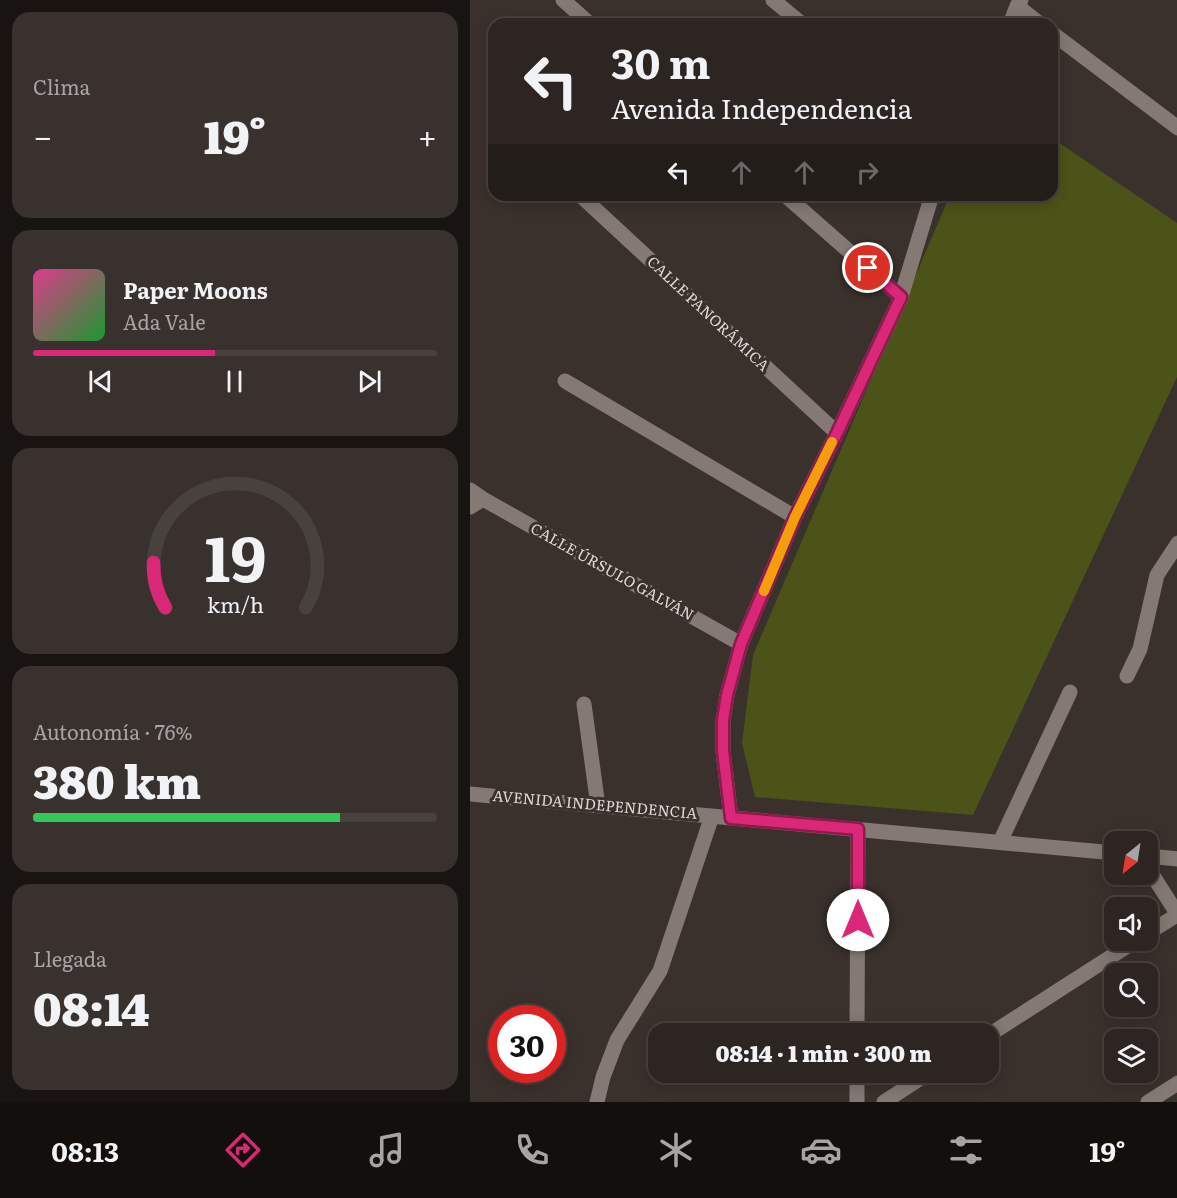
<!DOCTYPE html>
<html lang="es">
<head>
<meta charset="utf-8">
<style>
  :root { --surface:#2c2521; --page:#38312e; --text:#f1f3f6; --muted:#a6a5a5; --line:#48423f; --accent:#db2777 }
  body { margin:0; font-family:Literata,serif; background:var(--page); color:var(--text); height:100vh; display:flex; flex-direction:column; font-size:22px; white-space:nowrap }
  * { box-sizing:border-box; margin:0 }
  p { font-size:20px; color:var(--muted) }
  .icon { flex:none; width:33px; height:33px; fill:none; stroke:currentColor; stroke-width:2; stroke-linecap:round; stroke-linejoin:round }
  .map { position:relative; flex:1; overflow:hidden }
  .details { display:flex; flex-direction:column; gap:12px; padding:12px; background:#181412; width:470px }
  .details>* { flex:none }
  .top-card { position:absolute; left:18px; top:18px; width:570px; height:183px; border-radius:18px; box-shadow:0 3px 15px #0003,0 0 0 2px var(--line); background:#2c2521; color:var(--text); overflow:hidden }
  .needle { width:39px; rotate:210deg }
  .tools { position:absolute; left:634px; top:831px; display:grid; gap:12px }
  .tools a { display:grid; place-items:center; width:54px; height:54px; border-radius:12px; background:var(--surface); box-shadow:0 3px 15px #0003,0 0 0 2px var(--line); font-size:30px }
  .speed { position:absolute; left:18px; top:1005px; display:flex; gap:12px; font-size:30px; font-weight:700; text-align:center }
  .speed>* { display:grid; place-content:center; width:78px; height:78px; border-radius:50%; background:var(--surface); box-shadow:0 3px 15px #0003,0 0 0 2px var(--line); line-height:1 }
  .speed .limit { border:9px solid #d22; background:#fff; color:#111 }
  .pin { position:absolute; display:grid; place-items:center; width:51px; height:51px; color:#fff; margin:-26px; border:3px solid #fff; border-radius:50%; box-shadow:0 2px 6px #0007 }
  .me { position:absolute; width:66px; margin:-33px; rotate:0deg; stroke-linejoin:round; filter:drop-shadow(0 0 4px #0008) }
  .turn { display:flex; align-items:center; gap:21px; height:126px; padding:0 24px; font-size:27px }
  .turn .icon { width:78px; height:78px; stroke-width:2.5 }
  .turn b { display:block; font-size:42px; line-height:51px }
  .lanes { display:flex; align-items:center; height:57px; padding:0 24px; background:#0003; justify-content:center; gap:30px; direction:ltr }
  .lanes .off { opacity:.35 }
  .big { font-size:45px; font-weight:800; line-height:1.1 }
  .details .widget { flex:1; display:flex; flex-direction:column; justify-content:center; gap:9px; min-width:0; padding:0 21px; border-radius:18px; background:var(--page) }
  .details .dial { align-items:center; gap:0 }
  .dial svg { height:156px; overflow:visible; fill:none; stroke:var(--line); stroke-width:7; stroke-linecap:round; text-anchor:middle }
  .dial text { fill:var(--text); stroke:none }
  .song { display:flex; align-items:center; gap:18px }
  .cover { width:72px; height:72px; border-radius:9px; background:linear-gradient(135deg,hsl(330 70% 55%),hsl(130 70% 35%)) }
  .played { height:6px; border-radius:3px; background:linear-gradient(90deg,var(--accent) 45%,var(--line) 45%) }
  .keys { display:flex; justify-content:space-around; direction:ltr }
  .heat { display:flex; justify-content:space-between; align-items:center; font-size:33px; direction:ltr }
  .charge { height:9px; border-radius:4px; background:linear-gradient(90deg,#34c759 76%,var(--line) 0) }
  .trip { position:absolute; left:178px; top:1023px; width:351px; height:60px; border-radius:18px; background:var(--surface); box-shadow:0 3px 15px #0003,0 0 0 2px var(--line); font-weight:800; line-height:60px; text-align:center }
  .tab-bar { display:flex; height:96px; justify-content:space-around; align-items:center; background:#120f0d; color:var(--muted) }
  .tab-bar .icon { width:42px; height:42px }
  .tab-bar .active { color:var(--accent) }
  .tab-bar b { font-size:27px; color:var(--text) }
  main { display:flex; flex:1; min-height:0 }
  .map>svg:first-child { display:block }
</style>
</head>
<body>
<main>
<section class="details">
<div class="widget"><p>Clima</p>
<div class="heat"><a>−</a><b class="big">19°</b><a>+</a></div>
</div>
<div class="widget">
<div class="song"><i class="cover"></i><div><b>Paper Moons</b><p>Ada Vale</p></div></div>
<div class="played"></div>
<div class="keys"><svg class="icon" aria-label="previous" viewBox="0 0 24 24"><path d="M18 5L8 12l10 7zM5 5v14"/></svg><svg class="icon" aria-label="pause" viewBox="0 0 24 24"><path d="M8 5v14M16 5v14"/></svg><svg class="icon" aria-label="next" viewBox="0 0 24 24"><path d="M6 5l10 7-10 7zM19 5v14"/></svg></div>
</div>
<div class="widget dial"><svg viewBox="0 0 100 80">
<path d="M14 69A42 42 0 1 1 86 69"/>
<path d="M14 69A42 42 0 0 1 8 46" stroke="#db2777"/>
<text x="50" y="56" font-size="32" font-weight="700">19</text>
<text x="50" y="72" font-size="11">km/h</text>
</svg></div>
<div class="widget"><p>Autonomía · 76%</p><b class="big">380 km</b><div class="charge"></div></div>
<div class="widget"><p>Llegada</p><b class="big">08:14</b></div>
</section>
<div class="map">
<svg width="708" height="1102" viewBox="0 0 708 1102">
  <rect width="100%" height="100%" fill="#3a312c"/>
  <path fill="#4c5318" d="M582,138L707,223V377L503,815L285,797L272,743L283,655L480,195H582Z"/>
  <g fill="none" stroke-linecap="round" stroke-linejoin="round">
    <path stroke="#847973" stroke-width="15" d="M93,0L120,24
      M303,0L332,24
      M547,6L570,24
      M540,24L547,6L551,0
      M582,33L708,128
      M110,195L367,433
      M315,195L431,297
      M95,381L325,517
      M0,490L13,499L271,644
      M0,507L13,499
      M657,676L670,649L687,575L708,543
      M114,704L128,806
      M0,794L645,853
      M261,818L253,751V721L257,695L271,644L325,517L367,433L431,297L462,195
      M530,842L600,692
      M678,856L708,859
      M678,868L708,915
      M678,933L707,915
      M387,1034L388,829
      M519,1035L667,940
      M127,1102L133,1077L147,1040L190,971L242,816
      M387,1102V1072
      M414,1102L460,1072
      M678,1102L708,1083"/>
  </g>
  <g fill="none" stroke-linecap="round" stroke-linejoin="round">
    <g stroke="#8e194d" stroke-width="15">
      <path id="route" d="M388,920V829L261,818L253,751V720L257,695L271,644L325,517L367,433L431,297L398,268"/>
    </g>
    <use href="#route" stroke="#db2777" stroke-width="10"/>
    <path stroke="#f59e0b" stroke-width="10" d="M294,591L325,517L362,442"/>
  </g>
  <g text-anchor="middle" stroke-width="6" stroke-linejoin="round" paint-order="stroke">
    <g font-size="15" fill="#dfd9d6" stroke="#3a312c">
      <text transform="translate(238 314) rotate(43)" y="5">CALLE PANORÁMICA</text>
      <text transform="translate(142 572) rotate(29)" y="5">CALLE ÚRSULO GALVÁN</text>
      <text transform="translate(125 805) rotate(5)" y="5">AVENIDA INDEPENDENCIA</text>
    </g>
  </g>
</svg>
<div class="tools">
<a><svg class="needle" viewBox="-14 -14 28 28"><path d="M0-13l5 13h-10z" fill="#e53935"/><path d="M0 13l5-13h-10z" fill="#a6a5a5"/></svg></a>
<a><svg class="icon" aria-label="sound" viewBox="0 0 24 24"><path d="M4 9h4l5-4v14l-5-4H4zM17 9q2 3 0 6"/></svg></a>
<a><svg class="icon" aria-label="search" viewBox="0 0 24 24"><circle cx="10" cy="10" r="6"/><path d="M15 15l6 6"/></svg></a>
<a><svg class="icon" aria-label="layers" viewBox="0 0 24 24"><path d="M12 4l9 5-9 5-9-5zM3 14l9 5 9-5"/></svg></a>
</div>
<div class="speed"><div class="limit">30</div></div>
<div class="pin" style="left:398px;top:268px;background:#d93025"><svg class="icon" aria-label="arrive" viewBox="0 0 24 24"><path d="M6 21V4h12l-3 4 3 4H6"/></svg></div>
<svg class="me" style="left:388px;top:920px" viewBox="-20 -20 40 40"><circle r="19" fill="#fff"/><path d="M0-13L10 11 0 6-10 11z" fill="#db2777"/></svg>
<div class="trip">08:14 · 1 min · 300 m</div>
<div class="top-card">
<div class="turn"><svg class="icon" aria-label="left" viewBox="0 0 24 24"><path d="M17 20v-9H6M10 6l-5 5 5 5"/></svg><div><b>30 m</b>Avenida Independencia</div></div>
<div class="lanes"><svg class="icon" aria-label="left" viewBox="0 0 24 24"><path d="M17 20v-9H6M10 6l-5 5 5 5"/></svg><svg class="icon off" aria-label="ahead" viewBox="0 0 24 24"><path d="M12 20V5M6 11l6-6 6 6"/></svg><svg class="icon off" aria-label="ahead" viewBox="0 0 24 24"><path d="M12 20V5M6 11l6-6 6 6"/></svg><svg class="icon off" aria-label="right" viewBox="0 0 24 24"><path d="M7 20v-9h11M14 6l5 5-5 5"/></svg></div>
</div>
</div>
</main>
<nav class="tab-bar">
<b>08:13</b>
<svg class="icon active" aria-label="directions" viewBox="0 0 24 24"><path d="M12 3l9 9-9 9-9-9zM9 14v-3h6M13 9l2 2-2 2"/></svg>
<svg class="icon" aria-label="music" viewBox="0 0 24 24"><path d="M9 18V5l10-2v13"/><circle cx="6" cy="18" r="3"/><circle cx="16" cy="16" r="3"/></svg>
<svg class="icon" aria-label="phone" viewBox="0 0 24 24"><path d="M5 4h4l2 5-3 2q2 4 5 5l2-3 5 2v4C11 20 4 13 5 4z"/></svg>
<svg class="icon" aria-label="climate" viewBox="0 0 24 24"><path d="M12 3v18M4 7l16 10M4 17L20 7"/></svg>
<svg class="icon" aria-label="car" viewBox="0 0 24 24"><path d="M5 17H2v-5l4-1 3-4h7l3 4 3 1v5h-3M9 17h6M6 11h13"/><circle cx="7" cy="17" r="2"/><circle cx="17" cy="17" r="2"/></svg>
<svg class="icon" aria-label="filters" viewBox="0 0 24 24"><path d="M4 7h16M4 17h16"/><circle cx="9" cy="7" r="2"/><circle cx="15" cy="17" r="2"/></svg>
<b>19°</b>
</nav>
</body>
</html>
